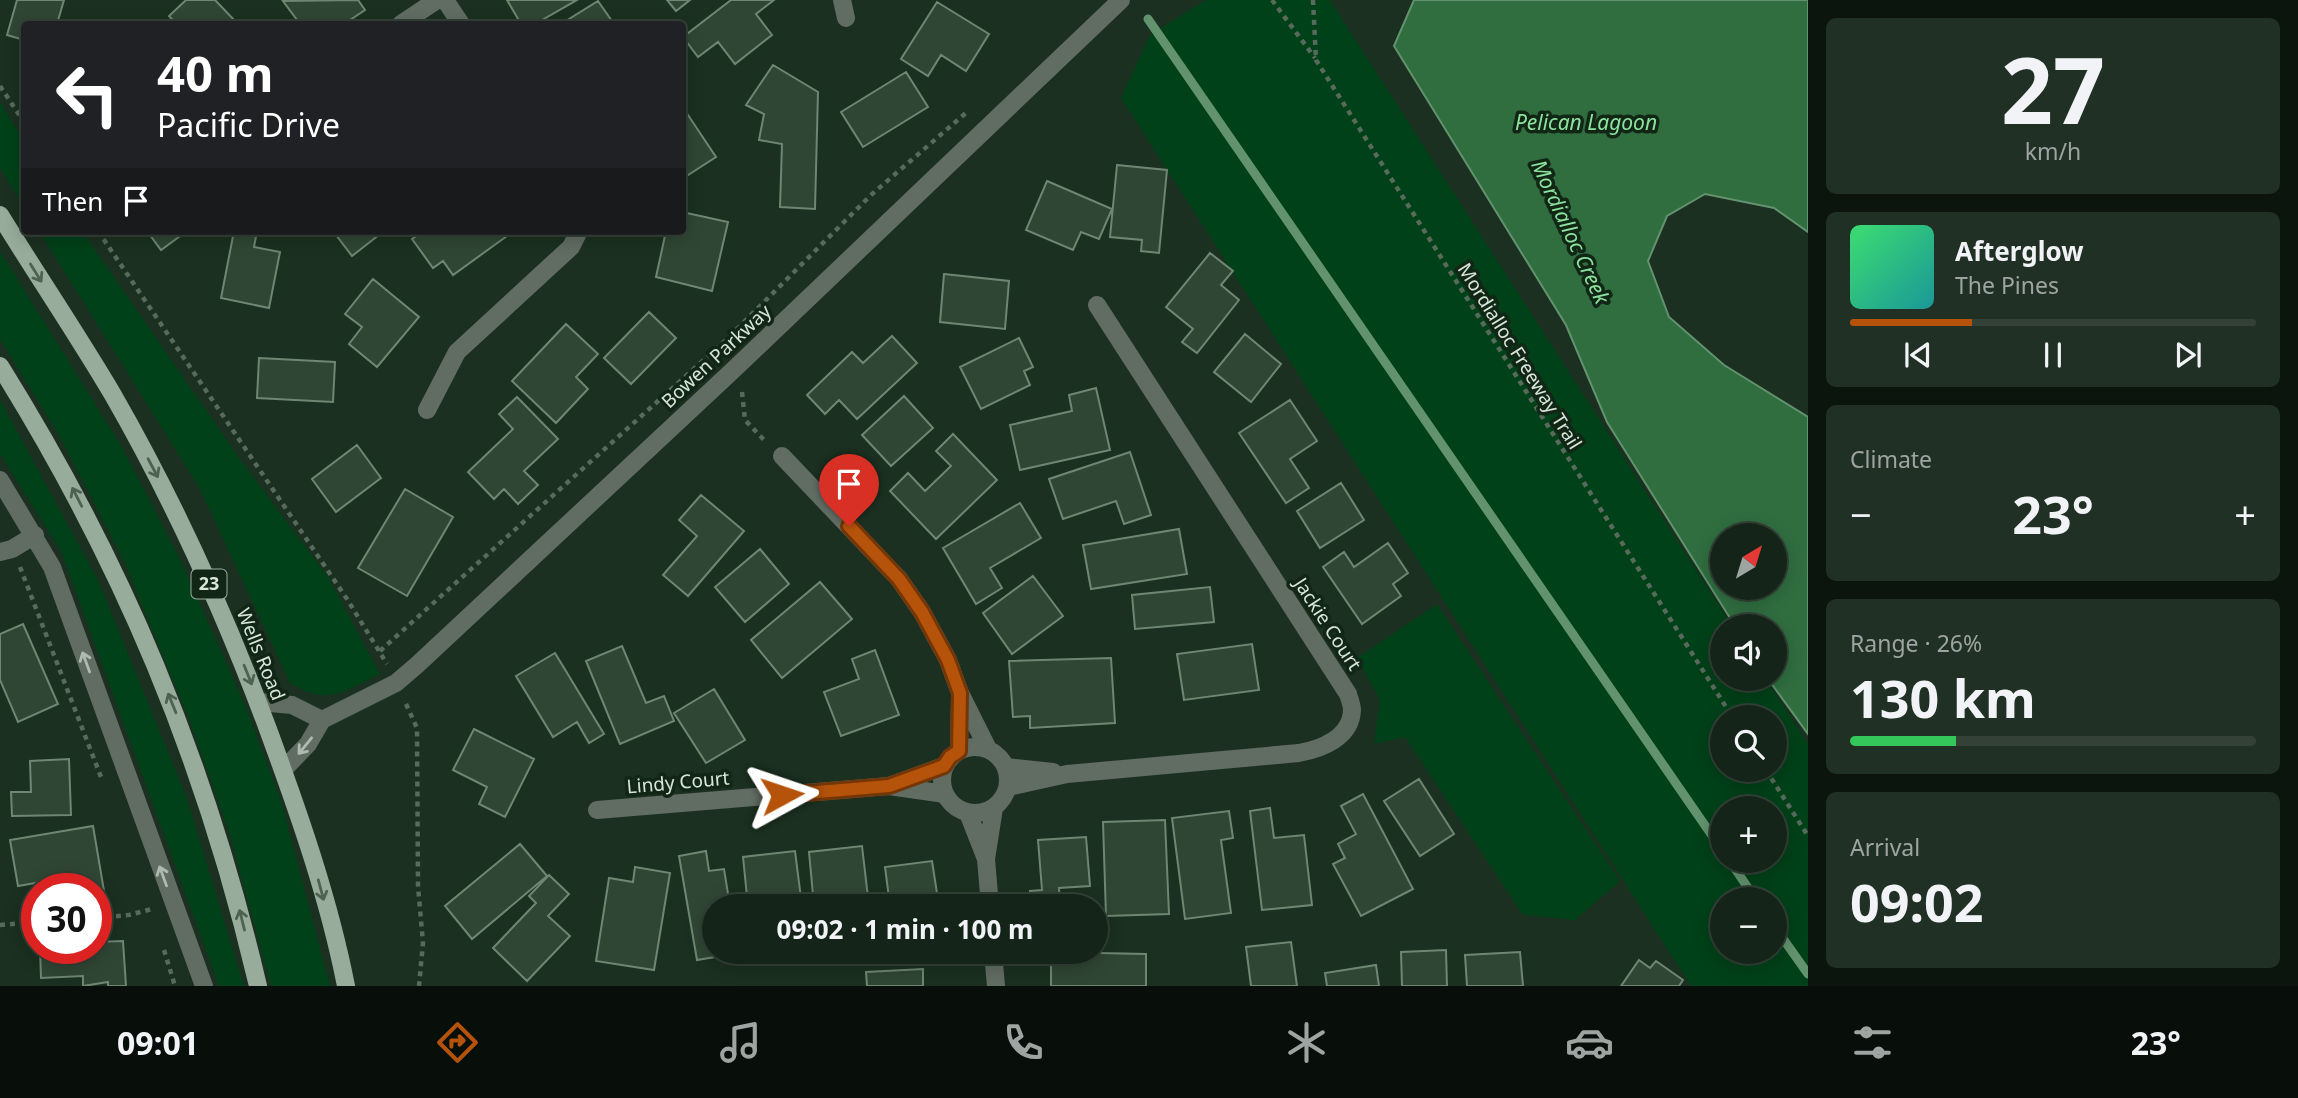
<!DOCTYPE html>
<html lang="en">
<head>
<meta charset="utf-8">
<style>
  :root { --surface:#142418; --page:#213025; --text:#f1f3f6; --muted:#9da4a2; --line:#334137; --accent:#b45309 }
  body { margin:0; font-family:"Noto Sans",sans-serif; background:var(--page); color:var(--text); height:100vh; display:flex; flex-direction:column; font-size:26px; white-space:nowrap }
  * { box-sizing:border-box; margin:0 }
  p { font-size:23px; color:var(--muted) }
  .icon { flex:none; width:38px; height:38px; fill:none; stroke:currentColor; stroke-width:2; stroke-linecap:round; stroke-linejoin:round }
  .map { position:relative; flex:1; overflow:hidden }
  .details { display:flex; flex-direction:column; gap:18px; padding:18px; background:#0b140d; width:490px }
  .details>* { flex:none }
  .banner { position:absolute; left:21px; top:21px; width:665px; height:214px; border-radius:7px; box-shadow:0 4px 18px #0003,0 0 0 2px var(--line); background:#202124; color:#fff; overflow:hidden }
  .needle { width:46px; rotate:38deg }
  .buttons { position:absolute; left:1710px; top:523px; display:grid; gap:14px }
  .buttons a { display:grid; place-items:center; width:77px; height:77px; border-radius:50%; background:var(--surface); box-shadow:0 4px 18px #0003,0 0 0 2px var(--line); font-size:35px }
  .speed { position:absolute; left:21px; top:873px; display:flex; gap:14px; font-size:35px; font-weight:700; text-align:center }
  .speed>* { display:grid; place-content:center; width:91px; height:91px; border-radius:50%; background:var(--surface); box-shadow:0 4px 18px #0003,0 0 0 2px var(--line); line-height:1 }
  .speed .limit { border:10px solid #d22; background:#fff; color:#111 }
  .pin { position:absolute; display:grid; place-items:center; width:60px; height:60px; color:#fff; margin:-72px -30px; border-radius:50% 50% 50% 0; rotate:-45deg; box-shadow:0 0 7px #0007 }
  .pin .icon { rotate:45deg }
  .me { position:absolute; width:77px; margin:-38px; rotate:85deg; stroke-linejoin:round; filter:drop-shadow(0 0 5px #0008) }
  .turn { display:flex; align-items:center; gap:24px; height:147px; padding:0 21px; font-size:32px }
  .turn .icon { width:91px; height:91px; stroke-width:2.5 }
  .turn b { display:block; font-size:49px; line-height:60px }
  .then { display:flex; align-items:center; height:66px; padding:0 21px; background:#0003; gap:14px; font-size:26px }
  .big { font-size:52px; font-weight:700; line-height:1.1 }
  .details .card { flex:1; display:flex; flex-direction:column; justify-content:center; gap:10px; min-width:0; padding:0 24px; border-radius:10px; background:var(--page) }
  .details .dial { align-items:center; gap:0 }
  .dial b { font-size:91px; line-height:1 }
  .song { display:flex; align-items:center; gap:21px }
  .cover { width:84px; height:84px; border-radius:10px; background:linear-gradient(135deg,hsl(140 70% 55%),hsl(180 70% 35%)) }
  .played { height:7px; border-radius:4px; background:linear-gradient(90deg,var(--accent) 30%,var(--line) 30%) }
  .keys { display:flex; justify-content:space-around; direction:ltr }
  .heat { display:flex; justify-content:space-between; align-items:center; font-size:38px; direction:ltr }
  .charge { height:10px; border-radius:5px; background:linear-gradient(90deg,#34c759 26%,var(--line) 0) }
  .trip { position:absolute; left:702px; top:894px; width:406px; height:70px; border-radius:35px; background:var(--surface); box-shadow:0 4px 18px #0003,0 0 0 2px var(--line); font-weight:700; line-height:70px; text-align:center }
  .tab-bar { display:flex; height:112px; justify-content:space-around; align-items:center; background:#080e0a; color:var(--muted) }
  .tab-bar .icon { width:49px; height:49px }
  .tab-bar .on { color:var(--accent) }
  .tab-bar b { font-size:32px; color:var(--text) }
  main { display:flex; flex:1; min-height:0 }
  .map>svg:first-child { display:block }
</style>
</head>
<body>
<main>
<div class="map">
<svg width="1808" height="986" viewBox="0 0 1808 986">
  <rect width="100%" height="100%" fill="#1b3020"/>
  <path fill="#004119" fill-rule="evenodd" d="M1206,0H1330L1732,626H1722V679H1766L1808,744V986H1691L1121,98L1150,35ZM1722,718H1774V770H1722ZM1722,808H1774V861H1722ZM1722,900H1774V952H1722Z
    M0,102L24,141V207L0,168Z
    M39,231H82L242,462L328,577L380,674C344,691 328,707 290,683L200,489Z
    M0,251L122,447L180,559L245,705L281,801L330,986H271L229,831L189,719L124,561L60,437L0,339Z
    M0,400L98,580L186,796L244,986H219L61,551L0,454Z
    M1437,604L1620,881L1575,920L1523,915L1405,737L1374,744L1380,700L1357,658Z"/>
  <path fill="#306e40" stroke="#62926e" stroke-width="2" fill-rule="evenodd" d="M1414,0H1808V232L1774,208L1705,194L1667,216L1648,261L1669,317L1724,365L1808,417V734L1768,679H1774V626H1735L1607,422L1566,325L1394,46ZM1722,536H1774V588H1722Z"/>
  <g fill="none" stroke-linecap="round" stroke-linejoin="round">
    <path stroke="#62926e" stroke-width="9" d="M1148,19L1722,850
      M1730,861L1756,900
      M1774,926L1808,974"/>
  </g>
  <path fill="#304634" stroke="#6e8672" stroke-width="2" d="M17,0H64L57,24H24V40L7,35Z
    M186,0H215L238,24H176L169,16Z
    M358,0L365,10L344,24H300L283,1Z
    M507,0H577L535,24H521Z
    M667,0H690L676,11Z
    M731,0H774L756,14L772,35L735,64L718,42L698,57L683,37Z
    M598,1L614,24H561Z
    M937,2L989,34L966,71L941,55L928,76L901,59Z
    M773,65L818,92L815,209L780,207L782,144L759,140L764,114L746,105Z
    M906,72L928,107L863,147L841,112Z
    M688,115L716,157L682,179V119Z
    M1117,165L1167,170L1159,253L1141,251L1142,240L1110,237Z
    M1047,181L1112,209L1099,239L1081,232L1073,250L1026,230Z
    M682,212L728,222L712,291L656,277L666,231H682Z
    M147,231H187L161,250Z
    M234,231H257L254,247L280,252L269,308L221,298Z
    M333,231H384L352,256Z
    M424,231H514L453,275L443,261L433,268L412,239Z
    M1210,253L1233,271L1221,285L1239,300L1197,353L1182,342L1193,329L1166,307Z
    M944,274L1009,281L1005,329L940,322Z
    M373,279L419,317L377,367L349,344L362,327L345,314Z
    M649,312L676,338L631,384L604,358Z
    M566,324L598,354L576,377L588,389L556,423L512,381Z
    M1245,334L1281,364L1251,402L1214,372Z
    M892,336L917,363L857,419L839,400L825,414L807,395L852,352L863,363Z
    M1019,338L1033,367L1024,371L1030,385L981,409L960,367Z
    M259,358L335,362L333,402L257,398Z
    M1096,388L1110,450L1020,470L1010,425L1072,411L1069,395Z
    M904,396L933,428L891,466L862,435Z
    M517,397L558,439L524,471L538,485L518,504L504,489L494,499L468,472L513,429L499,414Z
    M1290,400L1317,441L1290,459L1309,488L1286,503L1239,433Z
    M953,434L997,480L936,539L890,491L908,473L925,491L951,466L936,451Z
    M357,445L381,478L336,512L312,479Z
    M1130,452L1151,515L1124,524L1116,501L1063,519L1049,479Z
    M1341,483L1364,520L1320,548L1297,511Z
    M405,489L453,517L407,596L358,568Z
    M701,495L744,531L688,596L663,575L697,536L679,520Z
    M1020,503L1041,538L990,568L1002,588L976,604L943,548Z
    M1179,529L1187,574L1091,589L1083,545Z
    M1388,543L1408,573L1393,584L1401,596L1362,624L1323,567L1344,552L1354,567Z
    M760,549L789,584L745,622L715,587Z
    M1033,576L1063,616L1012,654L983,613Z
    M820,582L852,619L782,678L751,640Z
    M1210,587L1214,622L1135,629L1132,595Z
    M23,624L58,704L18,722L0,680V634Z
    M1252,644L1259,690L1184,700L1177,654Z
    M622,646L646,703L664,696L674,721L620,744L586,661Z
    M875,650L899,715L841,736L824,692L859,679L852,659Z
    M555,653L604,734L589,743L577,722L553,737L516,676Z
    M1111,658L1115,723L1030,728V716L1013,717L1009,661Z
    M714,689L745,740L706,763L674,713Z
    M474,729L534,759L505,817L479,804L487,787L453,770Z
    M69,759L71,815L12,816L11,792H31L30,761Z
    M1419,779L1454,834L1420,856L1384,801Z
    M1363,794L1413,889L1361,916L1333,864L1345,858L1338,844L1356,834L1341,806Z
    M1270,808L1274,838L1304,835L1312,905L1262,910L1250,811Z
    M1229,811L1233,838L1221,840L1231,913L1185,919L1172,818Z
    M1165,820L1169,914L1106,916L1103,822Z
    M93,826L104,891L73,889L70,877L18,886L10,840Z
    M1086,837L1090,886L1059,888L1060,906H1031L1030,891L1042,890L1038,840Z
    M520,844L547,876L472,939L445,906Z
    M862,846L869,906H814L809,852Z
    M706,851L709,871L724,869L730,906H714V952L739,953L697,960L679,856Z
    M795,851L802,906H748L743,857Z
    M932,861L939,906H890L885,867Z
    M635,867L670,873L654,970L596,961L609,878L633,882Z
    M549,875L569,894L548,916L570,936L527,981L493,948L536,903L529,896Z
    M123,941L126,986H108V982L83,986V976L41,978L40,948H96V942Z
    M1291,942L1297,986H1251L1246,947Z
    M1446,950L1447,986H1402L1401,952Z
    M1051,952L1146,954V986H1051Z
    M1520,952L1523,986H1467L1465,955Z
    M1639,960L1650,968L1656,961L1683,980L1679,986H1621Z
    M1376,965L1379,986H1327L1325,973Z
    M923,969V986H867L866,972Z"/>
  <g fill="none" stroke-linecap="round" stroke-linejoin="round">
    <path stroke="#576a5b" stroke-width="4.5" stroke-dasharray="5 5" stroke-linecap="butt" d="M1272,0L1315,58
      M1313,0L1316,60L1733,718
      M0,86L24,122
      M98,231L347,599L387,664
      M742,392L745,420L765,441
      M20,567L101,777
      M380,651L727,339L871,195L967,112
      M406,704L417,728L418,886L423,943L419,986
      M1766,770L1808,836
      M96,918L129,915L152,909
      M0,925L37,922
      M164,950L175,986"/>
    <path stroke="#616c63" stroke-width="18" d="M445,0L461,24
      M842,0L846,18
      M401,24L437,0
      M427,410L457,352L571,247L579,231
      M782,456L899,579L922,612L948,660L960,693L988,749
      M0,480L52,567L204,986
      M0,552L12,549L35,535
      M259,702L292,705L322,720
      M942 780a33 33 0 1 1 66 0a33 33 0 1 1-66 0Z
      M959,751L960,697
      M1006,767L1053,772
      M284,769L308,744L322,720L396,683L417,665L730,373L1121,0
      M892,785L944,766
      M1008,787L1067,774L1299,753C1321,749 1351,738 1352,710C1352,705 1349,698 1348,694L1097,305
      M597,810L889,786L945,794
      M968,813L986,859
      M990,906L986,859L994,808
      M993,952L996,986"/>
    <path stroke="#97ac9a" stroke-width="18" d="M0,215C37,275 77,334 113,395C175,503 226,616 269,732C299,814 329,899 346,986
      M0,366C123,563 205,760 258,986"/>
  </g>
  <defs><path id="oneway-shaft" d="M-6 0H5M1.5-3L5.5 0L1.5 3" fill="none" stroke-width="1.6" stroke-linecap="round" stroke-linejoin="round" transform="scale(1.75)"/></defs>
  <g stroke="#4e6251">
    <use href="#oneway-shaft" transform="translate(36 273) rotate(58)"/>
    <use href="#oneway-shaft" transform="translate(153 468) rotate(62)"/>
    <use href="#oneway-shaft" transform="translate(77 497) rotate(-117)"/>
    <use href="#oneway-shaft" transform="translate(248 675) rotate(68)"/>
    <use href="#oneway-shaft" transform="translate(172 703) rotate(-112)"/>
    <use href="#oneway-shaft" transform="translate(321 890) rotate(75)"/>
    <use href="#oneway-shaft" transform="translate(242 920) rotate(-104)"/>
  </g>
  <g stroke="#aebbb0">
    <use href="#oneway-shaft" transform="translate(86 662) rotate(-110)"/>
    <use href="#oneway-shaft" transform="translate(305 746) rotate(129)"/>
    <use href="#oneway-shaft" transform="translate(163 876) rotate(-110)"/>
  </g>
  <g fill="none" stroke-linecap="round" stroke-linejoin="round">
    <g stroke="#753606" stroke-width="18">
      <path id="route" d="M782,795L889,786L944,766L950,757L959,751L960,693L948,660L922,612L899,579L849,526"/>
    </g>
    <use href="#route" stroke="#b45309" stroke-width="12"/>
  </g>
  <g text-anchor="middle" stroke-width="7" stroke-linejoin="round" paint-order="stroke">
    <rect fill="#122616" stroke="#9dac9f" stroke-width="2" x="191.5" y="569.5" width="35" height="29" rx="5"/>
    <g font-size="18" font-weight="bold" fill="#d8e5da">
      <text x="209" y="590">23</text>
    </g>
    <g font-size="19" fill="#d8e5da" stroke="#122616">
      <text transform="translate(716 356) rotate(-43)" y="7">Bowen Parkway</text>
      <text transform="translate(1520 356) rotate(58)" y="7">Mordialloc Freeway Trail</text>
      <text transform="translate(1328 624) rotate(57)" y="7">Jackie Court</text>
      <text transform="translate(261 654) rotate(68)" y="7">Wells Road</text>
      <text transform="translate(678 782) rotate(-5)" y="7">Lindy Court</text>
    </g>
    <g font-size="21" font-style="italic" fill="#8be29e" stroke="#122616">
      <text x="1586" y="130">Pelican Lagoon</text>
      <text transform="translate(1570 232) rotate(65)" y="7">Mordialloc Creek</text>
    </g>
  </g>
</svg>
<div class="buttons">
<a><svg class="needle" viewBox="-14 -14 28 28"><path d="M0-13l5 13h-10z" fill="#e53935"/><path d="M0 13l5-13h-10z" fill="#9da4a2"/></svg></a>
<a><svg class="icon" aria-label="sound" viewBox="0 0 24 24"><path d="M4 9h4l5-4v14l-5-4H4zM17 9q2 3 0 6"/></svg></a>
<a><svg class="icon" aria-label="search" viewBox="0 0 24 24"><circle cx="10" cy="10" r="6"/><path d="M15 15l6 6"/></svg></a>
<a>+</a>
<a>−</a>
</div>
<div class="speed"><div class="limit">30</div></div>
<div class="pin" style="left:849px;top:526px;background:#d93025"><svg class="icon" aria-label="arrive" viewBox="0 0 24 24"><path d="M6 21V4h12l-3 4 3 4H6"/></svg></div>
<svg class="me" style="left:782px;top:795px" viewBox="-20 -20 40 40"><path d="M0-17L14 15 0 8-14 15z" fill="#b45309" stroke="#fff" stroke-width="4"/></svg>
<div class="trip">09:02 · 1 min · 100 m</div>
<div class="banner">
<div class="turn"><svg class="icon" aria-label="left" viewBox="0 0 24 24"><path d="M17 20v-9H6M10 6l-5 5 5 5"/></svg><div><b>40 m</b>Pacific Drive</div></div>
<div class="then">Then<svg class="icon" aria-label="arrive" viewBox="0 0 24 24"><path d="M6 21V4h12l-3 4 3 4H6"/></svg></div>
</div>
</div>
<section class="details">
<div class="card dial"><b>27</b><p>km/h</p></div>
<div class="card">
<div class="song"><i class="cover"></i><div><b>Afterglow</b><p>The Pines</p></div></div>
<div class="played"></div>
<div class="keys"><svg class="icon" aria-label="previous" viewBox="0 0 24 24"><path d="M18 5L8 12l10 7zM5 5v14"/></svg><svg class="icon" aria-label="pause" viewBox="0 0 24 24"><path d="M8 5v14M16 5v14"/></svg><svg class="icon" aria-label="next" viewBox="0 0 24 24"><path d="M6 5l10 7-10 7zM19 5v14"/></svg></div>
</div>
<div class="card"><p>Climate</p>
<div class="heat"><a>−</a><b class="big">23°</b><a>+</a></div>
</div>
<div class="card"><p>Range · 26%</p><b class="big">130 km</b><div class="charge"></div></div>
<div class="card"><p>Arrival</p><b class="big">09:02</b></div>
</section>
</main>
<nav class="tab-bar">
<b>09:01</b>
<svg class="icon on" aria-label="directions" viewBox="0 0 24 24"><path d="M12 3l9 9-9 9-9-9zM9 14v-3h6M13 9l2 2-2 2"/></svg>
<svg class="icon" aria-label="music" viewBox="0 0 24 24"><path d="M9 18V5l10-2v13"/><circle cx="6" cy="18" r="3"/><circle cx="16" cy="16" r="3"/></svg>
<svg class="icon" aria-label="phone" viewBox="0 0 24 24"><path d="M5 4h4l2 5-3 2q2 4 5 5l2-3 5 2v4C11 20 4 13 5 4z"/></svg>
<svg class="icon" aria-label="climate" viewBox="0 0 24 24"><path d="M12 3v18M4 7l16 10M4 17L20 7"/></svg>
<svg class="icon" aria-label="car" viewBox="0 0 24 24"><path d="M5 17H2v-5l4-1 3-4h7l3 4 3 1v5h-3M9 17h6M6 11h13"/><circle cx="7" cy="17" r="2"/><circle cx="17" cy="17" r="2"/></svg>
<svg class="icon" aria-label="filters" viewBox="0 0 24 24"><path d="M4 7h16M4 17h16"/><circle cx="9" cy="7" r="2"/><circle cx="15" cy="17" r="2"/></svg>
<b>23°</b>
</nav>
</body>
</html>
